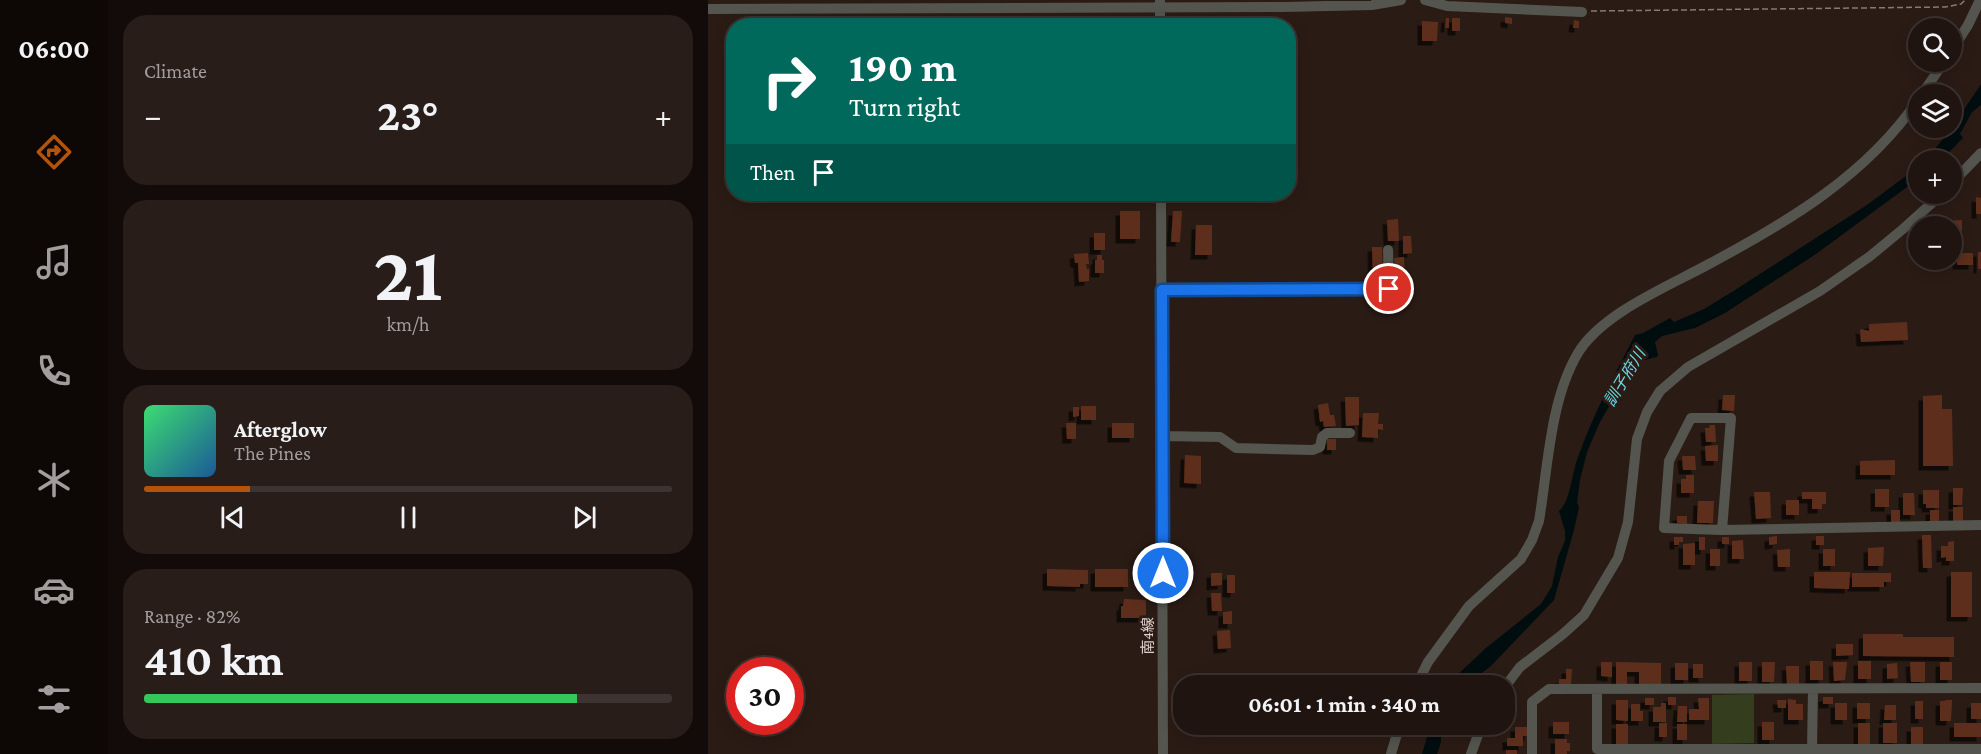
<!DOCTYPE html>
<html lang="en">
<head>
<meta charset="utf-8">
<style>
  :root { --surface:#201410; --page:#281d19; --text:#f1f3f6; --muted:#a29e9f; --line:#3d3330; --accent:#b45309 }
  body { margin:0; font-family:"Crimson Pro","Noto Sans JP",serif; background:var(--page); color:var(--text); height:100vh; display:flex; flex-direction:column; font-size:22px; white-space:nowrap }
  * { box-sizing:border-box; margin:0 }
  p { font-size:20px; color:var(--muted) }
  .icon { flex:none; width:33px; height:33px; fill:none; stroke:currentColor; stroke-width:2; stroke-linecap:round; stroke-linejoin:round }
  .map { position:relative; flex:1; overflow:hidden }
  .drawer { display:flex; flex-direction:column; gap:15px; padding:15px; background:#120b09; width:600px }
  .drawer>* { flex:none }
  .hud { position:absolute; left:18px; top:18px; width:570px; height:183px; border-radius:24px; box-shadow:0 3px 15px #0003,0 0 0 2px var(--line); background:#00695c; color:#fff; overflow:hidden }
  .buttons { position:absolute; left:1200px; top:18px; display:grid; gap:12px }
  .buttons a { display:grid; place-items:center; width:54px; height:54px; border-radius:50%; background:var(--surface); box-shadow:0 3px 15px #0003,0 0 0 2px var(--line); font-size:30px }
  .speed { position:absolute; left:18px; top:657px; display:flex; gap:12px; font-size:30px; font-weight:700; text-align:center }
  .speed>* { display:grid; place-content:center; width:78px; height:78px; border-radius:50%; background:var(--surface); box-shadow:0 3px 15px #0003,0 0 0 2px var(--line); line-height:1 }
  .speed .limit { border:9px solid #d22; background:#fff; color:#111 }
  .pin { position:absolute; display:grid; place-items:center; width:51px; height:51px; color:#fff; margin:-26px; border:3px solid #fff; border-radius:50%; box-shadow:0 2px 6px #0007 }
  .me { position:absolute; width:66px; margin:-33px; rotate:0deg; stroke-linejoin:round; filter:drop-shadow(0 0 4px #0008) }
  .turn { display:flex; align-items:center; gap:21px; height:126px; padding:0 24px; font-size:27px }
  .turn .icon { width:78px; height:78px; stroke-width:2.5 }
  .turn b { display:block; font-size:42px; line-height:51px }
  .then { display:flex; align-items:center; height:57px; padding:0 24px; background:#0003; gap:12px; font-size:22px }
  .big { font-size:45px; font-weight:700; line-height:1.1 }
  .drawer .card { flex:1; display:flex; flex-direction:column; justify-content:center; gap:9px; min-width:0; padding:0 21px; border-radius:24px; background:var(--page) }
  .drawer .dial { align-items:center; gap:0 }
  .dial b { font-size:78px; line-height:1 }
  .song { display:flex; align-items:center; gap:18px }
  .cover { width:72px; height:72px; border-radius:9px; background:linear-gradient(135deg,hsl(140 70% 55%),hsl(210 70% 35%)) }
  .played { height:6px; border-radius:3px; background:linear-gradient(90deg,var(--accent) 20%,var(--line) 20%) }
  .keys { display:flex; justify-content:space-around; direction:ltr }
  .heat { display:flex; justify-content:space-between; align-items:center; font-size:33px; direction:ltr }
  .charge { height:9px; border-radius:4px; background:linear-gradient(90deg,#34c759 82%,var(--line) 0) }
  .trip { position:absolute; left:465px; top:675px; width:342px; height:60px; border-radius:24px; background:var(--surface); box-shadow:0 3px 15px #0003,0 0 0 2px var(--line); font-weight:700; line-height:60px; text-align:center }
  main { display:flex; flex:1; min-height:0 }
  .tab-bar { display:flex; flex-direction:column; width:108px; justify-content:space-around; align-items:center; background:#0d0806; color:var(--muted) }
  .tab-bar .icon { width:42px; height:42px }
  .tab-bar .selected { color:var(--accent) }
  .tab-bar b { font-size:27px; color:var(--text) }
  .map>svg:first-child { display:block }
</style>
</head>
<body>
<main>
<nav class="tab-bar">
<b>06:00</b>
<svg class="icon selected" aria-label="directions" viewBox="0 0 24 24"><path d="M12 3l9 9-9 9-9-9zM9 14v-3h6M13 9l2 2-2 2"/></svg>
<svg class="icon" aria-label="music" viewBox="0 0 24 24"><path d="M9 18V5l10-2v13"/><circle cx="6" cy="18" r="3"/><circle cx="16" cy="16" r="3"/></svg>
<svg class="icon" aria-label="phone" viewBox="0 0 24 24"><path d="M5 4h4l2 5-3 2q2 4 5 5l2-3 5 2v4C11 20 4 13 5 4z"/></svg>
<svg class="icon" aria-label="climate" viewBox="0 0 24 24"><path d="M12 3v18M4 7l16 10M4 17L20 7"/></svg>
<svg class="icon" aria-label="car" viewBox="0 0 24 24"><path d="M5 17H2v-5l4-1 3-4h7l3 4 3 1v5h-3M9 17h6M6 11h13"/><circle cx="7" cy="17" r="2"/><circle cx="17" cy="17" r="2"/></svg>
<svg class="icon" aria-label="filters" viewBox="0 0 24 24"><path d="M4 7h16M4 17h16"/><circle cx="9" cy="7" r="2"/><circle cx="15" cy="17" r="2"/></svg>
</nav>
<section class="drawer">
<div class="card"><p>Climate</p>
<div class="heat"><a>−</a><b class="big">23°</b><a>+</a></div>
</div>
<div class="card dial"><b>21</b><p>km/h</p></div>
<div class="card">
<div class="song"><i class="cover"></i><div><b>Afterglow</b><p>The Pines</p></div></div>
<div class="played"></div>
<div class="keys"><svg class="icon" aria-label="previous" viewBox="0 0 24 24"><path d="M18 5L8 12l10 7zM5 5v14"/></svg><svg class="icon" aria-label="pause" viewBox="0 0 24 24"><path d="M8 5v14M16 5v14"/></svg><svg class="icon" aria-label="next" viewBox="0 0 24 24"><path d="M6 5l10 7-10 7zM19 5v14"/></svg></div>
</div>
<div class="card"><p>Range · 82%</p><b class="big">410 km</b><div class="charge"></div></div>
</section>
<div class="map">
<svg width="1273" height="754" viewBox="0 0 1273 754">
  <defs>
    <filter id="shadow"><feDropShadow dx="-4.5" dy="4.5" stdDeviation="0" flood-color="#0009"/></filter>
  </defs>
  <rect width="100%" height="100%" fill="#2b1b15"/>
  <path fill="#343d1d" d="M1046,694V743L1004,744V695Z"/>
  <path fill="#000d0f" d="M1273,84V105L1264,112L1252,134L1255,138L1233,160H1218L1244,128Z
    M1210,167V179L1108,254L1017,313L987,328L954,336L947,342L950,355L949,357C936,359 919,367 916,380L891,424L879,452L872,480L869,503L871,507L866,530L846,600L783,666L767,678L764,684L741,685L746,678L778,648L833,604L844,586L850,557L857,541V531L851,511C862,502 864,474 869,460C884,416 906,376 927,335L935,333L962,318L966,322L996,309L1027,290L1159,205Z
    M723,724L733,725V742L729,754H714Z"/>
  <path fill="#5d2f1b" filter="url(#shadow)" d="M797,17L804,18V24L797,23Z
    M738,18H741V28H737Z
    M744,18H752V31H744Z
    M866,20L871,21V28H865Z
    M714,21L730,22L729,41H714Z
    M1268,197L1273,198V214H1268Z
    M412,211H432V239H412Z
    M465,211H474L472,242H463Z
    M690,219L691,241H680L679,220Z
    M1254,220V231H1244V226H1239L1238,221Z
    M488,225H504V255H487Z
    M386,233H397V250H386Z
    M1254,233V244L1244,245V234Z
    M695,236H703L704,253L695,254Z
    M664,247H674L675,281H665Z
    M1270,252H1273V269H1270Z
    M380,253L381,264H378L379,269H381V281L371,282L370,263H367L366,254Z
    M1249,253H1265V265H1249Z
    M389,255H394V260H396V273H387V260H389Z
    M696,257L697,284H688L686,258Z
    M1199,322L1200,340L1153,342L1152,329L1161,331V324Z
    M1015,395H1027L1026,411L1014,410Z
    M1234,395V409H1244L1245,466H1215V396Z
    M637,397H651V425L638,426Z
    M620,403L622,415H626L628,426L616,427L615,421L612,422L610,405Z
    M373,406H388V420H373Z
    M365,407H371V416L365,417Z
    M655,413H671L670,424H675V430L670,429V438L654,437Z
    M358,423H368V439H359Z
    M404,423H426V438H404Z
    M1002,425H1007L1008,442H998L997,428H1001Z
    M619,439H628V450H619Z
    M1010,445V461H998L997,446Z
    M477,455L493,456V484L476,483Z
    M974,456H987L988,470H975Z
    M1187,460V475H1152V461Z
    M978,475H986V493H973V479H978Z
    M1245,488H1255L1254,505H1245Z
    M1167,489H1181V507H1167Z
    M1215,490H1231V508H1218V504H1215Z
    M1046,492H1062L1063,518L1048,519Z
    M1094,492H1118V504H1114V509H1104V499H1094Z
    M1195,493H1206L1207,515H1195Z
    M1078,500H1091V515H1078Z
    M990,501H1006L1005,523H989Z
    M1245,507H1255V522H1245Z
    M1183,510H1192V524H1183Z
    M1222,510H1231V521H1222Z
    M969,516H979V524L969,523Z
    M1214,535H1223L1224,568H1215Z
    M1069,536V544L1061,545V537Z
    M1108,536H1116V545H1108Z
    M966,537H975V542H971V545H966Z
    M991,537H997V550H991Z
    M1014,537H1021V544H1014Z
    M1035,540L1036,559H1024V541Z
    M1246,541V561H1238V557L1233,558V546H1240V542Z
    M987,543V565H975V544Z
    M1176,547L1175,566H1160V548Z
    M1002,549H1012V566H1002Z
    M1082,549V567H1070L1069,550Z
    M1115,549H1127V566H1115Z
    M339,569L380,570V584H372V587L339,586Z
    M387,569H420V587H387Z
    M1106,572H1142L1141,589L1106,588Z
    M1243,572H1264V617H1243Z
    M503,573H514V585L503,586Z
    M1144,573H1183V582H1176V587H1144Z
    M519,575H527V593H519Z
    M503,593H513L514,611H504Z
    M416,599L438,600V618H413V606H415Z
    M524,611V624H515V612Z
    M522,630L523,648L510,649L509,631Z
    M1155,634H1195V637H1246V657L1155,656Z
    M1128,644H1145V655L1128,656Z
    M1102,661H1115V680H1102Z
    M1150,661H1163V679H1150Z
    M893,662H904V677L893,676Z
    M908,662L953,663V685L931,684V672H919V684H908Z
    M1031,662H1044V681H1031Z
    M1054,662H1067L1066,682H1054Z
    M1125,662H1139L1137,680L1126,681Z
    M1202,662H1217V682H1203Z
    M1232,662H1244V680H1232Z
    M967,663H980V680H967Z
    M1189,663L1190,678L1179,679V664Z
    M985,664H995V678H985Z
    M1078,666H1091V684H1079Z
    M858,669H864L863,684H851V679H858Z
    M960,697H968V705H960Z
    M1115,697H1125V704H1115Z
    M937,698H946V705H937Z
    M990,698H1001V720H981V709H991Z
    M1080,699L1088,700V704H1095V720H1080Z
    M908,700H920V721L908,720Z
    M1069,700H1078V708H1070Z
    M1237,700H1244L1243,721H1232V701H1237Z
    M1207,701H1215V719H1207Z
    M953,703H958V722H945V707H953Z
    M1127,703H1139V720H1127Z
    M1149,703H1162V719H1149Z
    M1263,703H1273V719H1263Z
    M923,704H932V711H935V721H923Z
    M1177,705H1188V720H1176Z
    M970,706H979V722H969Z
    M845,722H861V734H845Z
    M1054,722H1066V740H1054Z
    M951,723H959V737H951Z
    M1150,723H1162V744H1150Z
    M1175,723H1189V743H1175Z
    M1246,723H1273V737H1246Z
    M908,724H920V744H908Z
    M969,724H979V740H969Z
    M807,727H821V736H815V746H799V738H807Z
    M1203,727H1215V744H1203Z
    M847,739H859V743H862V751H859V754H847Z
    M798,750H809V754H798Z"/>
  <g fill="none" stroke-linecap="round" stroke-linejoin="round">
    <path stroke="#877a74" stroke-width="1.5" stroke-dasharray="6 3" stroke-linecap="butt" d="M883,11L1237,7L1253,4L1257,0"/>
    <path stroke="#53554e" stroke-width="10" d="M452,0V26
      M717,0L739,6L874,12
      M0,9L576,7L664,5L693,0
      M1244,50L1260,25L1272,0
      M1214,94L1236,62
      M1244,183L1273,153
      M453,194L455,754
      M454,290L681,289L680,250
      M455,436L512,437L528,448L605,450L612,447L614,437L619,433H642
      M1014,530L1023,418H983L961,461L956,528L1014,530L1273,525
      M708,686L720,662L761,606L813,559L824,540L831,521C840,467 842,400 870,353C894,313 961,286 1001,264C1080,222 1159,175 1210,100
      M796,688L812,667L855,634L876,615L910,558L920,522L929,439L939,412L952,391L980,367L1112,291L1161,257L1195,229L1234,194
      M889,689V749H1273
      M1104,750L1105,689
      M683,754L692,724
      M763,754L774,724
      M824,754V702L841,689L1273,688"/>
  </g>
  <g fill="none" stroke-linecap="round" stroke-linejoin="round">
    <g stroke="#114b97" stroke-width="15">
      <path id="route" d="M455,573L454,290L681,289"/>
    </g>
    <use href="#route" stroke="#1a73e8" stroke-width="10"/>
  </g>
  <g text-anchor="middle" stroke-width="6" stroke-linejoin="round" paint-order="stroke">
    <g font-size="15" fill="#dbd0cb" stroke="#2b1b15">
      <text transform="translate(440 636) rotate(-90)" y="5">南4線</text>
    </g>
    <g font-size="16" font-style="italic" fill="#67d9e2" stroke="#2b1b15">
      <text transform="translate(916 377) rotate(-59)" y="6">訓子府川</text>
    </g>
  </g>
</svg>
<div class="buttons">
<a><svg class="icon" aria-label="search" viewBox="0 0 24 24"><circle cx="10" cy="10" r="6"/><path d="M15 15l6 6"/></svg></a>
<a><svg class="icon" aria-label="layers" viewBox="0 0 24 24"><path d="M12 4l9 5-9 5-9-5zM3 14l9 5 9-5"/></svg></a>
<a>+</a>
<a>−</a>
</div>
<div class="speed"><div class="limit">30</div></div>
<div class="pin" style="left:681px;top:289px;background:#d93025"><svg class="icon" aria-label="arrive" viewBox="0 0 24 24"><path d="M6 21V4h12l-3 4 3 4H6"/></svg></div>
<svg class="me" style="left:455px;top:573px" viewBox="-20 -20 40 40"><circle r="17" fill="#1a73e8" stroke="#fff" stroke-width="3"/><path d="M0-11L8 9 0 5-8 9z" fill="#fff"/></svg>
<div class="trip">06:01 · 1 min · 340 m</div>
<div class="hud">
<div class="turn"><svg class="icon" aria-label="right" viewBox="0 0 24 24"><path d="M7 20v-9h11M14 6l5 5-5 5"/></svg><div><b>190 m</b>Turn right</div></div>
<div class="then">Then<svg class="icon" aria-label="arrive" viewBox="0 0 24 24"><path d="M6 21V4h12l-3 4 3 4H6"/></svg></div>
</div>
</div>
</main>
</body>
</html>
